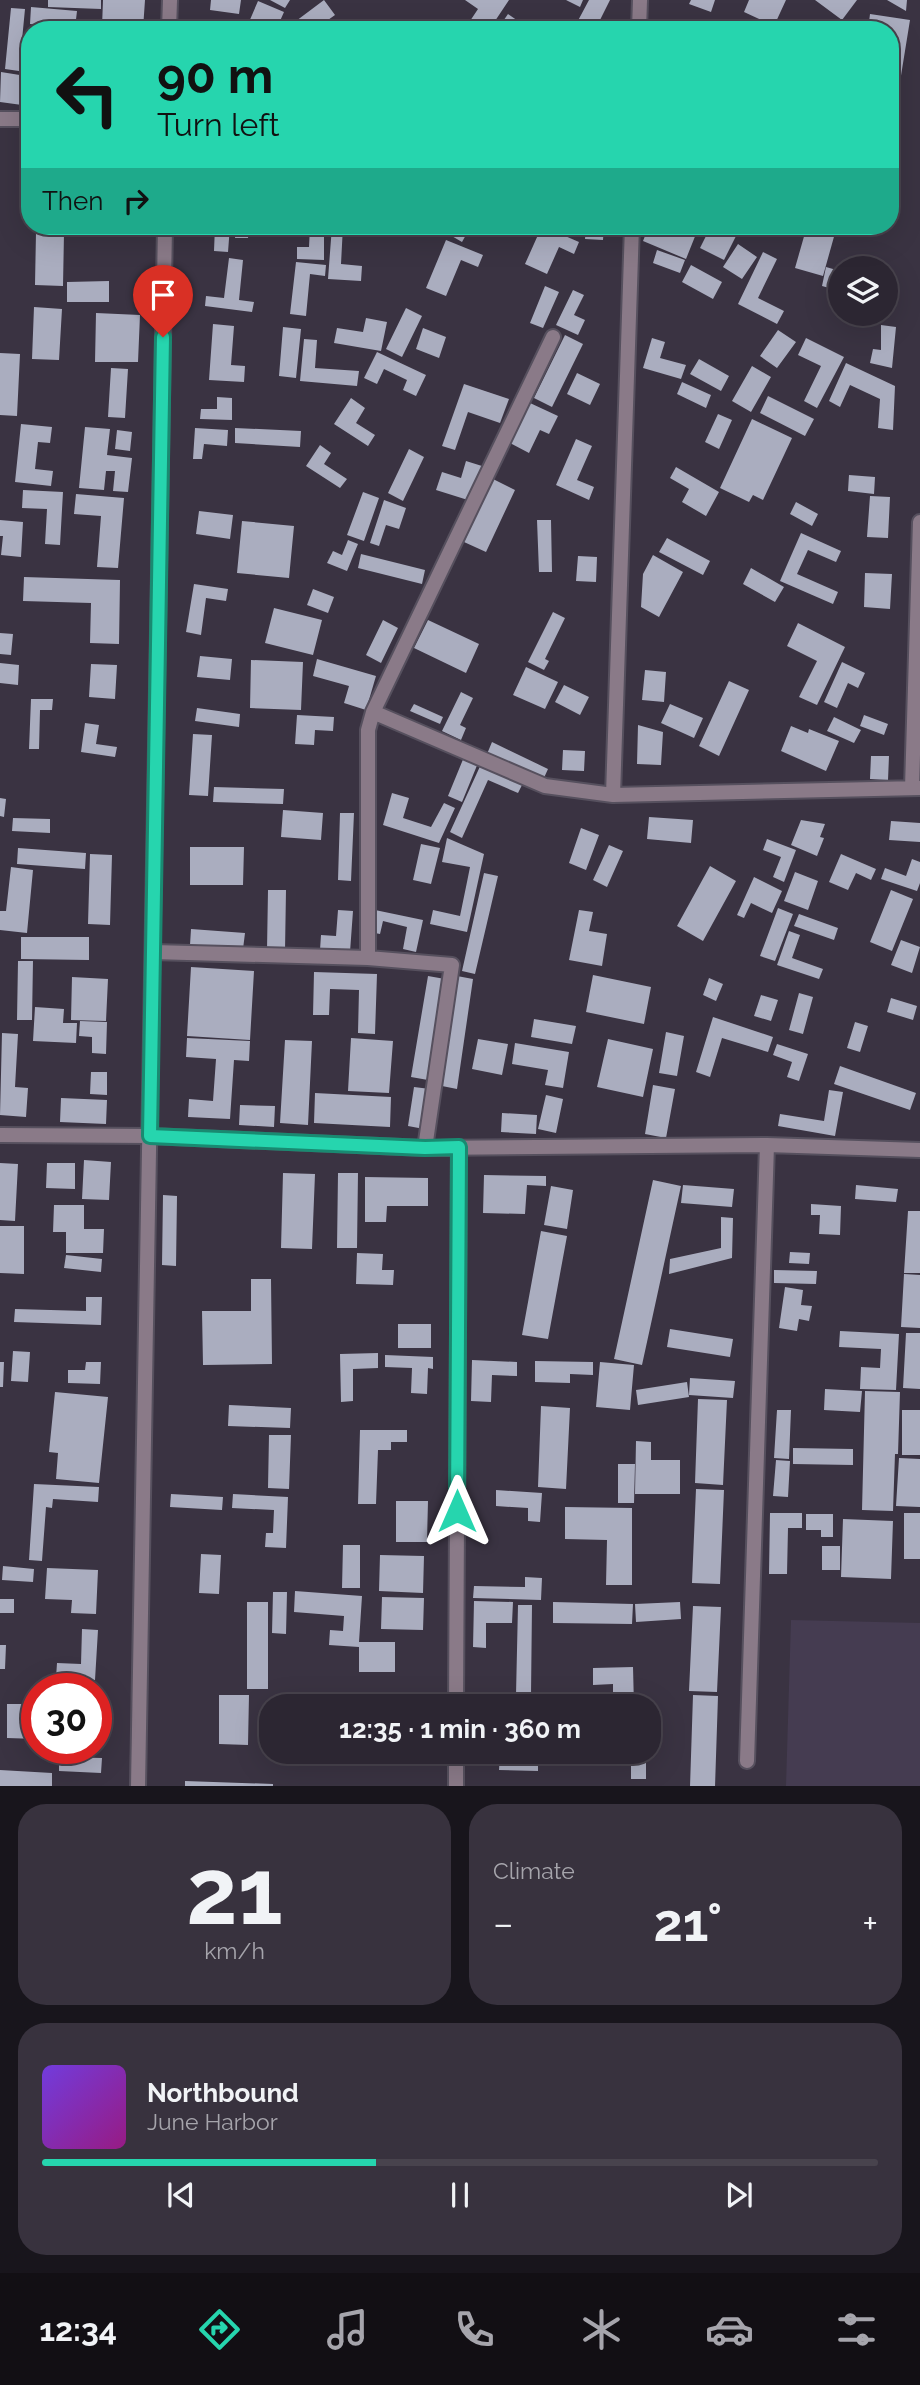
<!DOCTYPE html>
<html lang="en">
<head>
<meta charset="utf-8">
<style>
  :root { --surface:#2c2632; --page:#38323e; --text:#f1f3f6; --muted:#a6a5ac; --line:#48434d; --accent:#26d5ae }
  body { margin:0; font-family:Raleway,sans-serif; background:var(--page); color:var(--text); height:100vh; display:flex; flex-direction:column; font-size:26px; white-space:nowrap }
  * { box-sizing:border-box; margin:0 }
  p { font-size:23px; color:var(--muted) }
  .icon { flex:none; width:38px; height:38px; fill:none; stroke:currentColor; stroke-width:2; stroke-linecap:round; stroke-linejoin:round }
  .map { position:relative; height:1786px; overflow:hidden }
  .sheet { display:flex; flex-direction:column; gap:18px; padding:18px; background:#18151c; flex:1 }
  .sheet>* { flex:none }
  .top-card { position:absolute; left:21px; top:21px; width:878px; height:214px; border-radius:28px; box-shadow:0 7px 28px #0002,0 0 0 2px var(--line); background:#26d5ae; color:#111; overflow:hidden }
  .buttons { position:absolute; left:828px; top:256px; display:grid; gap:14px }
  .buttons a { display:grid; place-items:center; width:70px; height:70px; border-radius:50%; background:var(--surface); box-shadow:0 7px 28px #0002,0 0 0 2px var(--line); font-size:35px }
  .speed { position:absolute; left:21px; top:1673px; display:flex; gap:14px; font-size:35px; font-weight:700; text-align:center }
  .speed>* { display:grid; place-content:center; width:91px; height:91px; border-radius:50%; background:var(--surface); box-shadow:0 7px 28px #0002,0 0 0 2px var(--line); line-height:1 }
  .speed .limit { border:10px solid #d22; background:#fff; color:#111 }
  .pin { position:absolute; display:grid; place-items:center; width:60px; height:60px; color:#fff; margin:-72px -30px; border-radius:50% 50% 50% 0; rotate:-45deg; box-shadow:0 0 7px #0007 }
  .pin .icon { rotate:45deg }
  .me { position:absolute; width:77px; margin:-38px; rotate:0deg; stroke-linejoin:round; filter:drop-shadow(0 0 5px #0008) }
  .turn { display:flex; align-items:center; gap:24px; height:147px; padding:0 21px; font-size:32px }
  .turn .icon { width:91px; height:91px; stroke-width:2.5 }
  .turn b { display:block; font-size:49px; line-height:60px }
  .then { display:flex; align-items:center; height:66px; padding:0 21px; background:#0003; gap:14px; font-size:26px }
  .big { font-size:52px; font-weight:700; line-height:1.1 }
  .sheet .card { flex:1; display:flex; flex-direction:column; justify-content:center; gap:10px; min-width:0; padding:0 24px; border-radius:28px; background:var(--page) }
  .sheet .dial { align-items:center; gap:0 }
  .dial b { font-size:91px; line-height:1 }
  .song { display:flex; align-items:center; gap:21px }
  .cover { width:84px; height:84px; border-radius:10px; background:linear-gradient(135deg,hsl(260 70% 55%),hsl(310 70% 35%)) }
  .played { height:7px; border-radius:4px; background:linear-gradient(90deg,var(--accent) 40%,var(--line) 40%) }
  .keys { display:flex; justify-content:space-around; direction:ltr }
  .heat { display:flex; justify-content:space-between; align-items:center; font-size:38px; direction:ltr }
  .sheet .tiles { flex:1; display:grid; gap:18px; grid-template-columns:1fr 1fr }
  .card:last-child { grid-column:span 2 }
  .trip { position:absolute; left:259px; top:1694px; width:402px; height:70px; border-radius:28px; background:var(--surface); box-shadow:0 7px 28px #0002,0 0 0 2px var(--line); font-weight:700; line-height:70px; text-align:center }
  .tab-bar { display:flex; height:112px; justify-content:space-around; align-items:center; background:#120f14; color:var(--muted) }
  .tab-bar .icon { width:49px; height:49px }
  .tab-bar .active { color:var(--accent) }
  .tab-bar b { font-size:32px; color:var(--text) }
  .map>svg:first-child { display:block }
</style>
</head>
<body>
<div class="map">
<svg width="920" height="1787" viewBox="0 0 920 1787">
  <rect width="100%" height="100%" fill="#3a3342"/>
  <path fill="#453c51" d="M791,1620L920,1623V1786H786Z"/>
  <path fill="#aaadbf" d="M48,0H101V9L48,7Z
    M103,0H145L143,29L102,27Z
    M211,0H241L239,14L210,10Z
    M270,0H290L285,8Z
    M324,0L335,15L314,30H284Z
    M465,0H509L489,30H464L478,9Z
    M566,0H583L580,7Z
    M589,0H610L595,30H573Z
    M691,0H715L711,12L689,4Z
    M749,0H786L774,26L744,12Z
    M815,0H857L842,20Z
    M887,0H907L906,11Z
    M258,1L284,12L276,30H268L249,22Z
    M31,7L77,11L75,28L30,24Z
    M11,8L25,9L19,71L5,69Z
    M508,14L531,30H497Z
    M870,14L910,20L899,88L891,86V30H868Z
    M1,72L26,76L22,105L0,102Z
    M84,226H138L137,235L83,231Z
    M215,226H230L228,252L214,251Z
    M236,226H249L248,238H235Z
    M310,226H324V260L297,259V247H309Z
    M332,226H343L341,264L362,266L361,281L328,279Z
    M456,226H471L462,242L450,235Z
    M542,226L579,242L574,254L559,247L547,274L525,264Z
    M586,226H604L603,240L585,239Z
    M649,226H690L698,229L686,259L643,241Z
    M711,226H741L724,260L700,248Z
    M807,226H837L823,276L795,268Z
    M36,232L64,233L63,286L35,285Z
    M446,240L483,255L478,267L461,260L446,296L426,288Z
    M738,244L757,257L742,279L723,267Z
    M657,250L685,260L680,273L653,263Z
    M763,252L777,259L758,298L784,311L777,324L738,304Z
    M229,258L243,260L239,300L254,302L252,312L205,306L206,296L224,298Z
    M296,262L326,265L325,276L310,274L306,316L290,314Z
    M691,265L722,282L713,299L682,282Z
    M826,267L840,271V291L822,286Z
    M109,281V302H67V282Z
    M545,286L559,292L543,328L530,323Z
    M573,290L584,295L574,315L585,320L578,335L556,325Z
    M34,307L62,309L59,360L32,359Z
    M406,308L422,316L402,357L386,349Z
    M96,313L140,315L138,362H95Z
    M366,318L387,322L381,351L334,343L337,328L363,332Z
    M213,324L234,326L231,365L245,366L244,382L209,380Z
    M881,325L896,327L892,368L870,363L873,349L881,350Z
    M283,327L301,329L296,378L279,376Z
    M423,328L446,337L439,358L416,349Z
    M778,330L796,342L777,368L760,356Z
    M565,335L583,344L552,407L534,398Z
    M652,338L665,342L660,358L686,365L681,379L643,368Z
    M806,338L844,357L817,408L804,401L821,366L798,355Z
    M304,339L317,340L315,368L359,371L357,386L300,381Z
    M377,352L426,375L416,396L403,390L407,380L384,369L377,384L364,378Z
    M0,353L20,354L17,416L0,415Z
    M699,359L729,376L721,391L690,374Z
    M846,363L895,386L893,430L878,428L880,399L850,385L840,407L829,401Z
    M752,366L771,377L751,412L732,401Z
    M111,368L128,369L125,418L108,417Z
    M577,373L600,384L590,405L567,394Z
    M682,382L711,395L706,408L677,394Z
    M464,384L509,399L500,423L468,412L455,450L442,446Z
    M768,396L814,419L805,436L760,413Z
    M217,397L232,398V420L200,419L201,409H217Z
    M351,398L365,408L356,423L375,435L368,446L334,424Z
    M530,403L558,416L549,434L540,430L529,453L510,443Z
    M718,414L732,420L719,449L705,442Z
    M752,419L792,438L763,500L753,495L749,502L720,488Z
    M21,424L52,427L50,443L38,442L35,469L53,471L51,486L15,482Z
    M85,427L110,429L107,455L132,458L128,492L113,491L115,471H106L104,490L79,488Z
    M195,428L228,430L227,446L204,444L202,459H193Z
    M235,428L301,431L300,447L235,443Z
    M117,430L132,432L130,451L115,449Z
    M576,439L592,446L577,480L594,487L589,500L556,485Z
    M320,445L331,453L324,464L347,479L340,488L306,466Z
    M409,449L424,457L403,501L388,493Z
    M466,461L482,466L471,501L436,490L442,472L461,478Z
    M676,467L719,492L706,516L682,502L689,489L670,478Z
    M849,475L875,477L874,494L848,491Z
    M493,479L515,490L486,552L464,542Z
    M23,490L63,492L60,545L45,544L47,509L22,508Z
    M363,492L379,498L364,541L347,535Z
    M76,494L124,498L118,568L97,567L101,516L74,514Z
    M870,496L890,497L888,538L867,537Z
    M384,500L406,508L399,529L386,525L379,546L370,543Z
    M796,502L818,514L812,526L790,514Z
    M199,511L233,515L230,539L196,534Z
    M0,520L23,522L21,557L1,555L3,536H0Z
    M537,520H551L552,572H539Z
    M242,521L294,526L289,578L237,573Z
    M801,533L841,551L836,562L808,550L797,574L838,592L833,604L780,581Z
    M667,538L710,561L703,575L659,552Z
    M348,540L358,544L347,571L327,563L333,551L342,555Z
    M361,554L425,570L422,584L358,568Z
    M653,555L683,572L659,617L641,607L643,574Z
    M578,556L597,557L596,582L576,581Z
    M751,568L784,587L775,602L743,584Z
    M865,573L892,574L890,609L864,607Z
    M24,577L120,580L119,644L90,643L91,603L23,601Z
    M194,584L228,589L226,601L206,598L201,635L186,632Z
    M313,589L334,597L328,613L307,605Z
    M274,608L322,620L313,655L265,643Z
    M553,612L565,618L545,659L549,661L544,670L528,662Z
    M383,620L398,628L381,663L366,655Z
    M428,620L479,644L466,673L414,648Z
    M798,623L845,647L817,705L799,697L817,661L787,646Z
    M0,633L13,634L11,655L0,654Z
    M200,656L232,659L230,680L197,677Z
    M317,659L376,676L366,710L344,703L349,686L313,676Z
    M251,660L303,662L301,710L250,708Z
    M842,662L865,673L858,688L848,683L837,708L824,702Z
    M0,663L19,665L18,685L0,683Z
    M91,664L117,665L115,699L89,697Z
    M526,667L558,682L545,709L513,695Z
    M645,670L666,672L664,702L642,700Z
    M729,681L749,690L719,756L699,746Z
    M564,685L589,697L580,715L555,702Z
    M461,692L473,698L460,725L466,728L461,740L442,731Z
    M31,699H53L52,710H40L39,749H29Z
    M414,704L443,717L440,724L410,711Z
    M670,704L703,718L694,738L661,723Z
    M197,708L240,714L239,727L195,721Z
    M297,715L334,717L333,731L315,730L314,745L295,744Z
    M864,715L888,724L884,735L860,726Z
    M834,717L861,730L854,743L827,731Z
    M85,723L99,725L96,744L117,747L115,757L81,752Z
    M638,725L663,732L661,765L637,764Z
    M791,726L808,733L809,729L839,741L826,771L781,751Z
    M193,734L212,735L208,796L189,795Z
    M492,742L548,769L543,780L487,754Z
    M563,750L585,751L584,771L562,770Z
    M871,756H889L888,780L870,779Z
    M464,757L478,763L462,802L448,796Z
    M482,762L524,781L518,793L488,780L462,838L450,832Z
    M214,787L284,789L283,804L213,802Z
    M392,793L409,798L403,818L431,827L444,803L455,808L439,843L383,825Z
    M0,798L6,799L4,817L0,816Z
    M283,810L323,813L321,840L281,837Z
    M340,813H354L351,881L338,880Z
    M649,817L693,820L691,843L647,839Z
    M13,818L50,819V833L12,831Z
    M801,820L825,824L820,837L824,838L817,856L791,845Z
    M891,821L920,823V842L889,840Z
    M581,828L599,835L586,870L569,863Z
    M447,838L484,854L467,932L430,924L433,910L460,916L467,882L470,867L442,862Z
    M767,839L796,850L784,882L773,877L781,857L763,850Z
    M421,844L440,848L431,884L413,880Z
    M609,845L623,851L607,887L593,880Z
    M190,847H244L243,885H190Z
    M18,848L86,853L85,869L17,864Z
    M90,854L112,855L110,925L88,924Z
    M841,854L876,869L871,880L856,873L848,890L829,882Z
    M912,859L920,862V883L917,891L881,879L885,868L906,876Z
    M710,866L736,881L703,941L677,926Z
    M11,867L33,870L27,933L0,930V911H6Z
    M795,872L818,881L808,910L784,901Z
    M484,873L498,876L475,974L462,971Z
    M754,877L782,891L772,913L751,903L744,918L737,915Z
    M268,890H286L285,951L267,950Z
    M891,890L913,899L892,951L870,942Z
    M778,908L793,914L775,961L760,956Z
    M338,910L353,911L350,952L320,950L321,935L336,936Z
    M375,910L423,920L416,952L403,949L407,927L383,921L380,934L370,932Z
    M579,910L593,912L589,931L607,934L602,966L569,960Z
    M799,914L838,928L834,940L794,926Z
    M191,929L245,933L243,949L190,945Z
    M789,931L800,935L792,958L823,969L819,979L777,965Z
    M21,937H89V960L21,959Z
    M901,940L920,947L912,973L891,965Z
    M18,961H33L32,1020H17Z
    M191,967L254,971L250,1040L187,1036Z
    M314,972L377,974L375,1034L358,1033L359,990L330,989L329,1015H313Z
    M593,975L651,987L644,1024L586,1012Z
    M428,976L445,979L428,1080L411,1077Z
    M457,976L473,979L457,1089L442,1086Z
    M72,977L108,979L106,1021L71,1020Z
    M709,978L723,984L716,1001L703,995Z
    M799,993L813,997L803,1034L789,1030Z
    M761,995L778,1000L771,1021L754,1016Z
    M891,998L917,1006L913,1020L887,1012Z
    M35,1007L64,1009L63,1023H77L76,1043L33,1041Z
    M713,1017L773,1037L768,1052L722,1038L710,1077L696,1072Z
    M534,1019L576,1026L572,1044L531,1037Z
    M80,1021L107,1022L106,1054L92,1053V1037L79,1036Z
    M855,1022L868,1026L860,1052L847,1048Z
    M666,1032L684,1036L677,1076L659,1073Z
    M2,1033L18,1034L15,1087L28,1088L26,1117L0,1115Z
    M187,1038L250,1041L249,1061L234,1060L230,1119L188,1117L189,1099L213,1101L216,1059L186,1057Z
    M351,1038L393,1041L389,1093L348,1091Z
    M478,1039L508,1044L502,1075L472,1069Z
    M608,1039L653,1049L643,1097L597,1087Z
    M285,1040L312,1041L308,1125L280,1123Z
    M515,1043L569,1052L563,1088L545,1085L548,1070L512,1064Z
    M777,1044L808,1054L799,1081L787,1077L792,1062L773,1055Z
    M840,1066L916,1093L910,1110L834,1084Z
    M91,1072H107V1095L90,1094Z
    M653,1085L675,1089L666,1138L645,1134Z
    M414,1087L430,1089L424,1129L408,1126Z
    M829,1090L843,1092L835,1136L778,1126L780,1114L824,1121Z
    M315,1093L391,1097L390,1127L314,1123Z
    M546,1095L563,1099L556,1133L538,1129Z
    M61,1098L107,1100L106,1124L60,1122Z
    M240,1105L275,1106L274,1127L239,1125Z
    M502,1113L537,1115L536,1134L501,1132Z
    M84,1160L111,1162L109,1200L82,1199Z
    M0,1163L18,1164L15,1221L0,1220Z
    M47,1163H75V1189L46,1188Z
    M283,1173L315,1174L312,1249L281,1248Z
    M338,1173H358L357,1248H337Z
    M484,1175L546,1176V1186L527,1185L525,1214L483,1213Z
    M365,1177L428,1178V1206H387L386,1222H365Z
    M653,1180L681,1186L642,1365L614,1359Z
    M683,1185L734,1189L732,1207L681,1203Z
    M856,1185L898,1189L896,1202L855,1199Z
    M551,1186L573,1190L567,1229L544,1225Z
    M163,1195L177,1196L176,1266L162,1265Z
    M811,1204L841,1206L840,1235L819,1234L820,1215H811Z
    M54,1205H84V1229H104L103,1253H66V1232H53Z
    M908,1211H920V1273H904Z
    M721,1217L733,1218L732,1258L669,1274L670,1259L721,1248Z
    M0,1226H24V1274L0,1273Z
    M541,1231L567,1236L548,1339L522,1335Z
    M790,1252L810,1253L809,1264L789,1263Z
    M357,1253L383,1254L382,1270H394L393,1285L356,1284Z
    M66,1255L102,1259L101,1272L64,1268Z
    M774,1270L817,1271L816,1284L774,1283Z
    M904,1274L920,1275V1328L901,1327Z
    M251,1279H271L272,1364L203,1365L202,1311H251Z
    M785,1287L803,1290L801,1305L812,1306L809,1321L799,1319L797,1331L779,1328Z
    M86,1297H102L101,1325L14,1322L15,1309L86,1311Z
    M398,1324H431V1348H398Z
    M670,1329L733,1339L730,1357L667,1347Z
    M840,1331L899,1334L896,1390L860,1389L861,1367L880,1368L881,1349L839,1347Z
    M906,1333H920V1389L903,1388Z
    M13,1351L30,1352L28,1382L11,1381Z
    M378,1353V1368L353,1369V1401L341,1402L340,1354Z
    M385,1355L433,1357V1369L428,1368L427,1394L411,1393L412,1368L385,1367Z
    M472,1360L517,1362V1376L492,1375L491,1402L471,1401Z
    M535,1361L593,1362V1375L570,1374V1383L535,1382Z
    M0,1362H4L3,1387H0Z
    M86,1362H101L100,1384L68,1383V1370H85Z
    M600,1362L634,1365L630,1410L596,1407Z
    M690,1378L735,1381L733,1398L689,1395Z
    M687,1382L689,1397L638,1405L636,1390Z
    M825,1389L862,1391L860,1412L824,1410Z
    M865,1391L900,1392L898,1454H895L893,1511L862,1510Z
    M55,1392L108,1397L99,1483L56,1479L58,1453L49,1452Z
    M698,1399L727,1400L723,1485L695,1483Z
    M229,1405L291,1408L290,1428L228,1426Z
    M541,1406L570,1408L566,1489L538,1487Z
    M777,1410H791L789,1459L774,1458Z
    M902,1410H920V1455H902Z
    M360,1430H407V1442H391V1450H378L376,1504H358Z
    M269,1435H291L289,1489L268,1488Z
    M636,1441L651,1442V1460H680V1494H635Z
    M793,1448L853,1449V1465L793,1464Z
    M899,1458L920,1459V1507L896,1506Z
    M776,1460L790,1461L788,1497L773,1496Z
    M618,1464H635L634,1503H618Z
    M34,1484L99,1487L98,1502L53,1499L52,1508L46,1507L42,1561L29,1560Z
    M696,1489L724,1490L720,1584L692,1583Z
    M496,1490L542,1493L540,1522L528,1521V1508L496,1506Z
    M171,1494L223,1497L222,1510L170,1507Z
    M233,1494L288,1497L286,1548L265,1547L266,1533H273L274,1510L232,1508Z
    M396,1501H428L427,1542H396Z
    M565,1507L632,1508V1585H606L607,1540L565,1539Z
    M770,1513H802V1528H788L787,1574H769Z
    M904,1513H920V1559H904Z
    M806,1514H833V1537H821V1530H806Z
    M843,1519L893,1521L891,1579L841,1577Z
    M343,1545H360V1588H342Z
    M822,1546H840V1570H822Z
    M201,1554L221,1555L219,1594L199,1593Z
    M380,1555L424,1556L423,1593L379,1591Z
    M3,1566L34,1569L33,1582L2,1580Z
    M47,1568L98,1570L96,1614L71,1613L72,1600L45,1599Z
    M525,1577L542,1578L541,1600L473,1598L474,1586L525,1587Z
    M295,1591L362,1596L359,1642H395V1672H359V1647L329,1645L330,1630L343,1631L344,1616L294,1612Z
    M273,1592H287L286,1634L272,1633Z
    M382,1597L424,1598L423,1630L381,1629Z
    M0,1599H14V1613H0Z
    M474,1601L513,1602L512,1623H486V1648L473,1647Z
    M247,1602H268V1689H247Z
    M553,1602L633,1604L632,1624L553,1623Z
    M680,1602L681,1619L636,1622L635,1604Z
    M518,1605H532L531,1695H516Z
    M693,1606L721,1607L717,1692L689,1691Z
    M82,1629L98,1630L95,1680L56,1678L57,1663L81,1664Z
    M0,1645H6L5,1669H0Z
    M633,1667L634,1706H613V1684L593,1685V1668Z
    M281,1694H324V1706H281Z
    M219,1695H249L248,1745L219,1744Z
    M693,1695L718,1696L715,1787H690Z
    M7,1704H24V1725H37V1739L7,1738Z
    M96,1716L103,1720L102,1743H96Z
    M500,1752H538V1771L499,1770Z
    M614,1752H646V1779H631V1760L614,1759Z
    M59,1757L102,1758L101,1773L59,1771Z
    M0,1770L52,1773V1787H0Z
    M185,1781L273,1784V1787H185Z"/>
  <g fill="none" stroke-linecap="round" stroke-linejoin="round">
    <g stroke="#56505e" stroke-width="18">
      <path id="minor" d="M169,30L170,0
        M639,30L640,0
        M0,119H30
        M373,712L545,786L613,795L920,788
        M912,788L920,522
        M613,795L632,226
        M153,952L368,958L452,965L425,1148
        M368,958V730L373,712L553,337
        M0,1135L150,1136L425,1148L767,1145L920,1150
        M456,1706L459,1147
        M747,1761L767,1145
        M138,1787L165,226
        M456,1787V1752"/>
    </g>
    <use href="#minor" stroke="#8a7a88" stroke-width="14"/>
  </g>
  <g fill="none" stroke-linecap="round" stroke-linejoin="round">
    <g stroke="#198a71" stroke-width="18">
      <path id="route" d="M163,337L150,1136L425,1148L459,1147L457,1511"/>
    </g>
    <use href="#route" stroke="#26d5ae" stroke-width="12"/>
  </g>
</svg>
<div class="buttons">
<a><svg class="icon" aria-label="layers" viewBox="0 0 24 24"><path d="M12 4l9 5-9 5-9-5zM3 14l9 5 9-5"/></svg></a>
</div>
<div class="speed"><div class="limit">30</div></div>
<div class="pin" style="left:163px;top:337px;background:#d93025"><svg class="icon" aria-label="arrive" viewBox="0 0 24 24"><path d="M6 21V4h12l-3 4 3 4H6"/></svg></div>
<svg class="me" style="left:457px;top:1511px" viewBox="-20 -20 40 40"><path d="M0-17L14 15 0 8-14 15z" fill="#26d5ae" stroke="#fff" stroke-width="4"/></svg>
<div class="trip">12:35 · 1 min · 360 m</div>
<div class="top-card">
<div class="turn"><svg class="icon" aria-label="left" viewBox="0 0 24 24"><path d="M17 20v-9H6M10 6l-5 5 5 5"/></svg><div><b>90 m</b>Turn left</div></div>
<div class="then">Then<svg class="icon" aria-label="right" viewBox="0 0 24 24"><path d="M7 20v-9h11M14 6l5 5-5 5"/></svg></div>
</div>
</div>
<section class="sheet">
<div class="tiles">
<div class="card dial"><b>21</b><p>km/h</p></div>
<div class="card"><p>Climate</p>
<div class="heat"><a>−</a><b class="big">21°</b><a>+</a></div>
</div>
<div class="card">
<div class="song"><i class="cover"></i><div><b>Northbound</b><p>June Harbor</p></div></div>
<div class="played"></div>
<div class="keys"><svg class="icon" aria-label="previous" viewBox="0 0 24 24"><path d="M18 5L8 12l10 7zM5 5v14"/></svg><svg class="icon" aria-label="pause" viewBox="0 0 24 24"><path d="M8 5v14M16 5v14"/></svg><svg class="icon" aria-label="next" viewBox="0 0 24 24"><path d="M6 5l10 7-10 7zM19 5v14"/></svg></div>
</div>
</div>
</section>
<nav class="tab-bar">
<b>12:34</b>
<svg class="icon active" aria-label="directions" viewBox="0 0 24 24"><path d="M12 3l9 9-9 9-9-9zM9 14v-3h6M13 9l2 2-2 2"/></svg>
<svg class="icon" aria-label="music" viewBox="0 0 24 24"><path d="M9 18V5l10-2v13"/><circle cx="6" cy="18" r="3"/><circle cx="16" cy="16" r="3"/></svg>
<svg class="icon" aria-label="phone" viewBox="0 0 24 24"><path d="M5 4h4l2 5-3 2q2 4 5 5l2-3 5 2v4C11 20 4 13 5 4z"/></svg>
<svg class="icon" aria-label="climate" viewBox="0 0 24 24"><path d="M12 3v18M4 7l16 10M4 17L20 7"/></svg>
<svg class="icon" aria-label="car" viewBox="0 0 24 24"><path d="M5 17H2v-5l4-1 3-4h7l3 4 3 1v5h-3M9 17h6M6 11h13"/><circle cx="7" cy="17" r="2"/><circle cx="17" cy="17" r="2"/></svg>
<svg class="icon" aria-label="filters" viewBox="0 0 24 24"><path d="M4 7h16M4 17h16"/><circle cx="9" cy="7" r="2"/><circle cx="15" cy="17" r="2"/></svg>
</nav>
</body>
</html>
